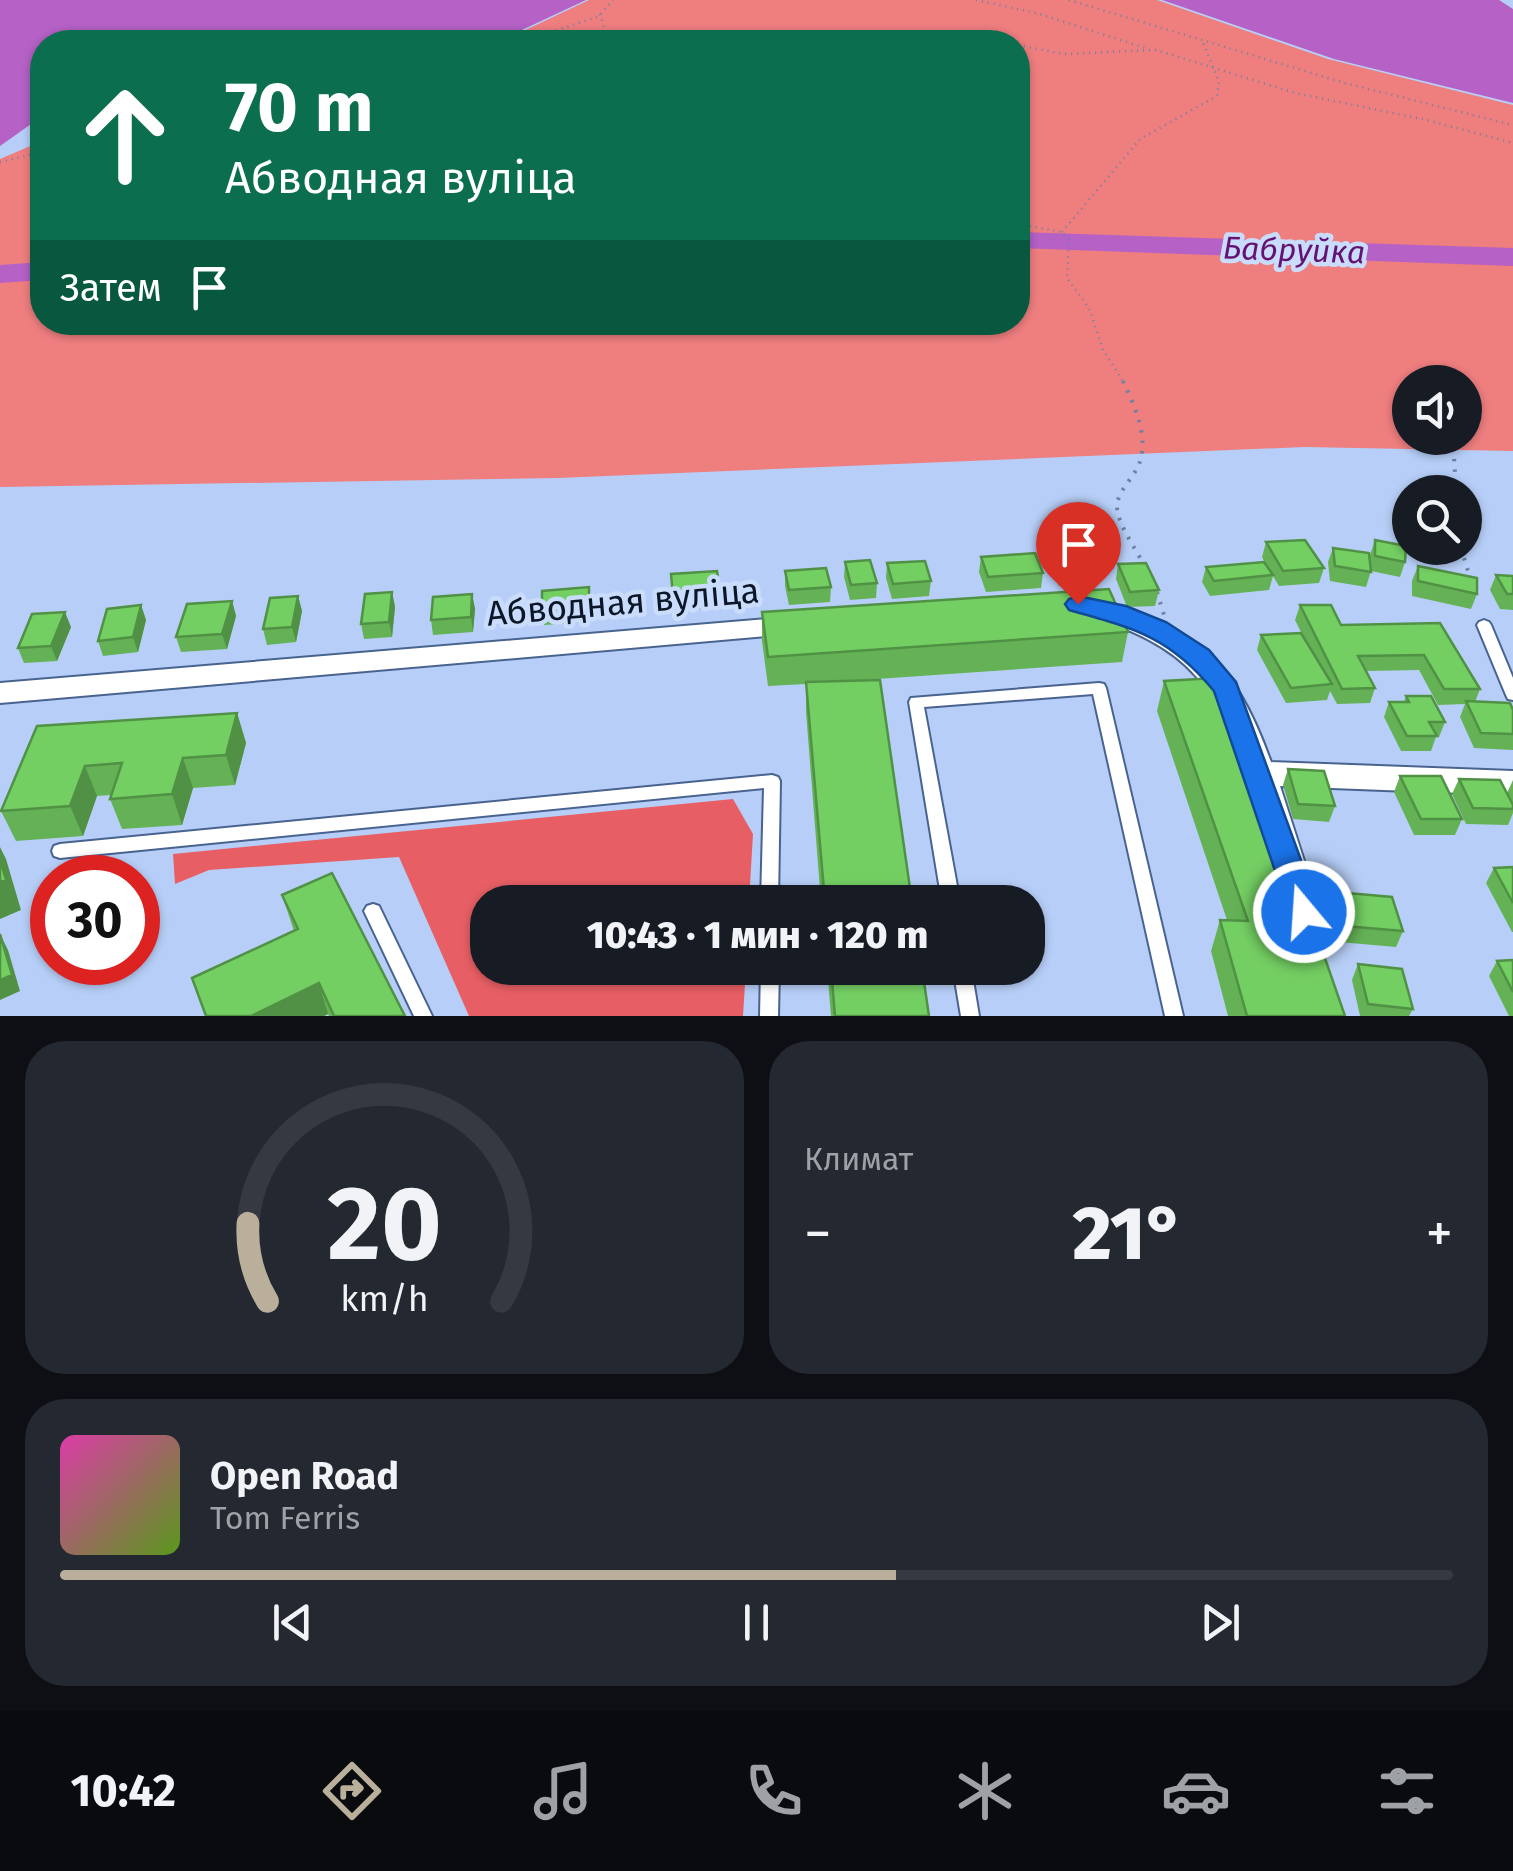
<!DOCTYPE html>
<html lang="ru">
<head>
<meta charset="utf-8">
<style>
  :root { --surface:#171b24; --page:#242831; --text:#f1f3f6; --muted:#9ea1a6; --line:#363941; --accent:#b9af9b }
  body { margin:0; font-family:"Fira Sans",sans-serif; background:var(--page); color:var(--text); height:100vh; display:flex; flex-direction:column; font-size:38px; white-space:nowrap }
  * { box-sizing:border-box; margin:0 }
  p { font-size:32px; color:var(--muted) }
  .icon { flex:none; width:55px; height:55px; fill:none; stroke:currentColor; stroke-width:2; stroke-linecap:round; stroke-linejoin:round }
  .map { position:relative; height:1016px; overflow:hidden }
  .details { display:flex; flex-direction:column; gap:25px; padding:25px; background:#0d0f14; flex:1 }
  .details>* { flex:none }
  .hud { position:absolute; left:30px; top:30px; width:1000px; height:305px; border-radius:40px; box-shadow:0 2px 8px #0004; background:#0b6e4f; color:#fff; overflow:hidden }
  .buttons { position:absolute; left:1392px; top:365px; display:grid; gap:20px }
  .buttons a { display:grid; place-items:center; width:90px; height:90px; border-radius:50%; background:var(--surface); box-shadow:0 2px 8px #0004; font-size:50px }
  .speed { position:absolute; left:30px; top:855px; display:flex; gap:20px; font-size:50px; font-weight:700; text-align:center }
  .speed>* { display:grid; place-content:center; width:130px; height:130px; border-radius:50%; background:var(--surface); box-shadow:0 2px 8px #0004; line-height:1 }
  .speed .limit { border:15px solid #d22; background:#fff; color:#111 }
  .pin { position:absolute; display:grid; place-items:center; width:85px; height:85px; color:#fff; margin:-102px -42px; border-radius:50% 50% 50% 0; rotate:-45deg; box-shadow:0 0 10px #0007 }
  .pin .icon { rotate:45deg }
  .me { position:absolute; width:110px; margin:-55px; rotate:342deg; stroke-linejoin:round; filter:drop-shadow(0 0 8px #0008) }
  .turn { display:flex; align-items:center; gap:35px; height:210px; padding:0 30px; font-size:45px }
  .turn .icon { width:130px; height:130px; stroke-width:2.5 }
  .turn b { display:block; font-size:70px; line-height:85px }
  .then { display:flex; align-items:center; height:95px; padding:0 30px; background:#0003; gap:20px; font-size:38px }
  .big { font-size:75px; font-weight:800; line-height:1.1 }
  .details .card { flex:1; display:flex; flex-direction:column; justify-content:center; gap:15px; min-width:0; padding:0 35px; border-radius:40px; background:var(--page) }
  .details .dial { align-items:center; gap:0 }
  .dial svg { height:260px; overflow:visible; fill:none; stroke:var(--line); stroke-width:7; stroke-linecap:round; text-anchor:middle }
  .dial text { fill:var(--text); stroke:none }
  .song { display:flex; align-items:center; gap:30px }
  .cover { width:120px; height:120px; border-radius:15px; background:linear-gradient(135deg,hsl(320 70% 55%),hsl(90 70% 35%)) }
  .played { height:10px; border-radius:5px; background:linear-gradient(90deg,var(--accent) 60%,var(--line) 60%) }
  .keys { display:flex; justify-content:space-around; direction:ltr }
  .heat { display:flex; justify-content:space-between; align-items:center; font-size:55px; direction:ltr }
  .details .tiles { flex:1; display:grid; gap:25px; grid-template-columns:1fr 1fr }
  .card:last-child { grid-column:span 2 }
  .trip { position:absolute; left:470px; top:885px; width:575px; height:100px; border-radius:40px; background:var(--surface); box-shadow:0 2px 8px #0004; font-weight:800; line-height:100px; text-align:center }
  .tab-bar { display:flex; height:160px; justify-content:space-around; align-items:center; background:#090b0e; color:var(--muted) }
  .tab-bar .icon { width:70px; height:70px }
  .tab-bar .selected { color:var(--accent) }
  .tab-bar b { font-size:45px; color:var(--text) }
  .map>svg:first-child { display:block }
</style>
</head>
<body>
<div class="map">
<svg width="1513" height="1016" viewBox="0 0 1513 1016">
  <rect width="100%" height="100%" fill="#b7cff8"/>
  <path fill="#ef7e7f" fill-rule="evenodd" d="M589,0H1157L1328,59L1513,105V451L1305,447L558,478L0,487V159L42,141V322H1018V42H500ZM1410,382H1465V438H1410Z"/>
  <path fill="#e75f64" d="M733,799L753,834L749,902H488V968H746L743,1016H469L399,857L209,870L175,884L173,854Z"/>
  <path fill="#b561c6" d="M0,0H586L496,42H42V121L34,122L0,146Z
    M1162,0H1499L1513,9V103L1334,59Z"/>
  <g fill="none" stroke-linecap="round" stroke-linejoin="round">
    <path fill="#b561c6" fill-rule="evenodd" d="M1018,232L1513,248V266L1018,248Z
      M42,262V280L0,283V265Z"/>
    <g stroke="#496390" stroke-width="4">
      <path id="service" d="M1484,620L1489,622L1491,625L1513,678V700L1508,699L1506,695L1477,625L1479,622Z
        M1099,683L1104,684L1106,688L1183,1016H1165L1093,694L924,707L960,902H942L909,702L911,698Z
        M772,775L778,777L780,781L778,902H761L764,788L60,858L54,856L52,851L54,846L60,844Z
        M373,904L379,906L432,1016H414L364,911L367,906Z
        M761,968H779L778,1016H760Z
        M953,968H971L979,1016H961Z"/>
    </g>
    <g stroke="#496390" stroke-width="4">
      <path id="minor" d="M1086,597C1192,626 1233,656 1271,762L1513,771V795L1280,786L1307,870L1302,879L1290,883L1278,879C1266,855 1260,826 1252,799C1219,686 1194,646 1076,612L1072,606L1076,600Z
        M792,617L802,619L806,626L802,633L0,703V683Z"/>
    </g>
    <path stroke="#6e81a0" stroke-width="2.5" stroke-dasharray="1 5" stroke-linecap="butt" d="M976,0L1036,13L1149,49
      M1069,0L1345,83L1513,125
      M600,14L608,42
      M522,42L599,16L613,0
      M740,42L884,40L960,33L1009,42
      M1018,45L1064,54L1156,50L1295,93L1427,120L1513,143
      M0,162L42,152
      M1018,224L1062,232L1069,239L1067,278L1089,308L1103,350L1124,383
      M1062,232L1140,139L1217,96L1219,82L1202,40"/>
    <path stroke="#6e81a0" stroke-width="4" stroke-dasharray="2.5 8" stroke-linecap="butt" d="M1123,381C1135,408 1153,443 1135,472C1128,483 1117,494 1117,507C1118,525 1136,549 1144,565
      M1453,438L1456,492
      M1461,548L1471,581
      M1157,592L1164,615"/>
    <use href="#service" fill="#fff" fill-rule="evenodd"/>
    <use href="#minor" fill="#fff" fill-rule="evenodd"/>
  </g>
  <path fill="#64b255" d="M1375,540L1405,562L1400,577L1371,571L1366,587L1330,581L1328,562L1333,548L1370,564V555Z
    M1266,542L1324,568L1319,583L1279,586L1273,576L1269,590L1210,596L1202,582L1206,567L1266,565L1262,557Z
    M1047,543L1095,568L1092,583L1059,586L1045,558Z
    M981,557L1043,573L1041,588L986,592L979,572Z
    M845,562L877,583L876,598L850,600L844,577Z
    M887,563L931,581L929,596L892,599L886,578Z
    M1118,564L1159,590L1155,606L1127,607L1116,579Z
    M1418,566L1477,594L1471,609L1412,596V581Z
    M785,571L831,587L830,602L789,605L785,586Z
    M671,574L720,593V608L674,611Z
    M1496,575L1513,576V610L1500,609L1490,590Z
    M589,587L591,622L544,625L542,610Z
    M392,592L395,607L392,637L364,639L361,624Z
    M472,594L475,609L473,632L433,635L431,620Z
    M298,596L302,611L296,642L267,645L263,629Z
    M232,601L236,616L227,649L181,652L176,637Z
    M141,605L146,620L138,652L103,656L98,641Z
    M1300,605L1341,625L1440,623L1480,689L1475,702L1513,710V750L1474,748L1460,717L1465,704L1438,705L1419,670L1366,671L1375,688L1370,703L1337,704L1330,691L1327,700L1286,703L1257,650L1261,635L1302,634L1295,620Z
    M762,612L1128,632L1122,662L848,681L912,902H821L806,712V684L768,686L762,641Z
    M71,627L57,661L24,663L18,648Z
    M1164,681L1345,1016H1228L1211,951L1220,920H1227L1157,711Z
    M1406,696L1445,722L1439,737H1436L1431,751H1401L1384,717L1389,702H1404Z
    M237,713L246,743L235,785L193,788L182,825L122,829L110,799L111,795L97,796L83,836L16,841L1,811L37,726Z
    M1288,769L1335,806L1329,822L1293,819L1283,785Z
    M1400,776L1462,819L1455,835H1414L1394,792Z
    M1459,779L1507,793L1513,780V813L1508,825L1466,824L1452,794Z
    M1513,867V932H1512L1486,883L1494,868Z
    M1336,892L1403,931L1396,947L1339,942L1330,908Z
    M282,895L405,1016H329L328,1014L324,1016H206L294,931Z
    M1513,960V1016H1509L1489,976L1497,961Z
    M1358,964L1413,1009L1409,1016H1360L1352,980Z
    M827,968H922L929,1016H831Z"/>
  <path fill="#519145" d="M392,592L395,607L392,637L389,622Z
    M472,594L475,609L473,632L471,617Z
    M298,596L302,611L296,642L292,627Z
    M232,601L236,616L227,649L222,634Z
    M141,605L146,620L138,652L133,637Z
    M65,612L71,627L57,661L51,646Z
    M237,713L246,743L235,785L226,755Z
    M183,758L193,788L182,825L172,794Z
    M85,766L97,796L83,836L70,806Z
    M0,847L6,859L21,910L0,919Z
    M0,934L8,950L20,991L0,1000Z
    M319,983L328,1014L324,1016H251Z"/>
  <path fill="#74cf63" stroke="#519145" stroke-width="2.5" d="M1080,540L1095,568L1061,571L1047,543Z
    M1305,540L1324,568L1283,571L1266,542Z
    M1375,540L1406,546L1405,562L1375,556Z
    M1333,548L1369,553L1371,572L1335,566Z
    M1035,553L1043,573L988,577L981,557Z
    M870,560L877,583L851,585L845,562Z
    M925,561L931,581L893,584L887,563Z
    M1264,562L1273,575L1214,581L1206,567Z
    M1146,563L1159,590L1130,592L1118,564Z
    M1418,566L1477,578V594L1418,581Z
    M826,568L831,587L789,590L785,571Z
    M717,571L720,593L673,596L671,574Z
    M1496,575L1513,576V594H1507Z
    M589,587V607L542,610V591Z
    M1109,589L1128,632L768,657L762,612Z
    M392,592L389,622L361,624L365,594Z
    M472,594L471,617L431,620L433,597Z
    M298,596L292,627L263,629L270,598Z
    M232,601L222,634L176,637L187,604Z
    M141,605L133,637L98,641L107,609Z
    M1300,605H1331L1341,625L1440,623L1480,689H1444L1424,655L1358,656L1375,688L1342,689Z
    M65,612L51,646L18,648L32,614Z
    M1301,633L1332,684L1291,688L1261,635Z
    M1216,678L1310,915L1345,1016H1247L1220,920L1248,921L1164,681Z
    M880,680L912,902H825L806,682Z
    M1406,696H1431L1445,722H1429L1437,736H1407L1389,702H1409Z
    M1466,701L1510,703L1513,710V734L1481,733Z
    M237,713L226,755L183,758L172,794L110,799L122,763L85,766L70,806L1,811L37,726Z
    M1288,769L1324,771L1335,806L1298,804Z
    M1400,776H1441L1462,819H1421Z
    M1459,779L1500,780L1513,805V809L1473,808Z
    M0,859L6,880L0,882Z
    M1513,867V903L1494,868Z
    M332,873L405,1016H334L319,983L251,1016H206L192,978L298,929L282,895Z
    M1336,892L1392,897L1403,931L1345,926Z
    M0,934L12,975L0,980Z
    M1513,960V992L1497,961Z
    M1358,964L1402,969L1413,1009L1368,1004Z
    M831,968H922L929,1016H835Z"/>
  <path fill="#1a73e8" stroke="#114b97" stroke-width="2.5" d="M1078,596L1126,606L1166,622L1209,650L1236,682L1320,912L1315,921L1304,925L1293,921L1289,912L1214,691C1170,637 1134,628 1069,610L1065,604L1069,599Z"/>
  <g text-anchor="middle" stroke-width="9" stroke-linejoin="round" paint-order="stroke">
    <g font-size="32" font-style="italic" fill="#641373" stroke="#cadcfb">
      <text transform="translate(1294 250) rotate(2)" y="11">Бабруйка</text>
    </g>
    <g font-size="35" fill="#0b1627" stroke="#cadcfb">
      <text transform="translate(623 602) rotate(-5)" y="12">Абводная вуліца</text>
    </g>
  </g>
</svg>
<div class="buttons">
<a><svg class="icon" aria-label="sound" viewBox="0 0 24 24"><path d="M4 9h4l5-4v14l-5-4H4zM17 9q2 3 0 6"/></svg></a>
<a><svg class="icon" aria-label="search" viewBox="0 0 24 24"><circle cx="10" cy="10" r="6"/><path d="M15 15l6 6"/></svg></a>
</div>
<div class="speed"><div class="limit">30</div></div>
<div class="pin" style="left:1078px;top:604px;background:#d93025"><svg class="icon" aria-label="arrive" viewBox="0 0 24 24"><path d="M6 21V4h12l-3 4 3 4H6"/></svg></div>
<svg class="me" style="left:1304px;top:912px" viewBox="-20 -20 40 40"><circle r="17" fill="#1a73e8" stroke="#fff" stroke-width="3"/><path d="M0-11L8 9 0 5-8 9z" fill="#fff"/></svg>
<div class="trip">10:43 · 1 мин · 120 m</div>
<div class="hud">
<div class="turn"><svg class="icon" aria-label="ahead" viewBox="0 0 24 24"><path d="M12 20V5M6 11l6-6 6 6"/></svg><div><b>70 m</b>Абводная вуліца</div></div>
<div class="then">Затем<svg class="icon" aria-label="arrive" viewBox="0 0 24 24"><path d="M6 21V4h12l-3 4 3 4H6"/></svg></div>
</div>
</div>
<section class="details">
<div class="tiles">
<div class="card dial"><svg viewBox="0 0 100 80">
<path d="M14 69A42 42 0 1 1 86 69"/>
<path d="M14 69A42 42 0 0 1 8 45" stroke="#b9af9b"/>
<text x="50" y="56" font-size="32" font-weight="700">20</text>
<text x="50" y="72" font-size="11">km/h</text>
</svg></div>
<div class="card"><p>Климат</p>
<div class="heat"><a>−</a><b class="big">21°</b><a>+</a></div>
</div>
<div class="card">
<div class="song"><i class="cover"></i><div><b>Open Road</b><p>Tom Ferris</p></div></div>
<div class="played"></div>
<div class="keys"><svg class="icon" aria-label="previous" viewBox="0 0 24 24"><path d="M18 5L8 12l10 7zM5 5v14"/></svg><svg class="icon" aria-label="pause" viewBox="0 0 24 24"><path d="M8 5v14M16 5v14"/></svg><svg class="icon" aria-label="next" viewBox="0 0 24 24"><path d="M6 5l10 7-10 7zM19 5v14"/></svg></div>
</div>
</div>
</section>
<nav class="tab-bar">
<b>10:42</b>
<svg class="icon selected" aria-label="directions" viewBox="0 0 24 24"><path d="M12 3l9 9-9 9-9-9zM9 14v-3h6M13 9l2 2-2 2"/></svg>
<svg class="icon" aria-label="music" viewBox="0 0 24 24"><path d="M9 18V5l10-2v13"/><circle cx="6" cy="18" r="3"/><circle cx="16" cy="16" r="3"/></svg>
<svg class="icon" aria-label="phone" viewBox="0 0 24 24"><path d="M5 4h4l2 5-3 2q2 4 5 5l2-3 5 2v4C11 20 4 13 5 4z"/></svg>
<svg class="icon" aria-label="climate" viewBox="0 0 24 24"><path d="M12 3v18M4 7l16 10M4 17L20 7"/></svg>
<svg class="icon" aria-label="car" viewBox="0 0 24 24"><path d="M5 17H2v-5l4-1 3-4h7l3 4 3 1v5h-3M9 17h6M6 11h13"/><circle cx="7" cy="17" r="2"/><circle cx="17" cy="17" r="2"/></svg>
<svg class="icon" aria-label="filters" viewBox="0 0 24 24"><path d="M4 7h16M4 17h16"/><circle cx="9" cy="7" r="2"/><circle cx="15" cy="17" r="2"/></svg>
</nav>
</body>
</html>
